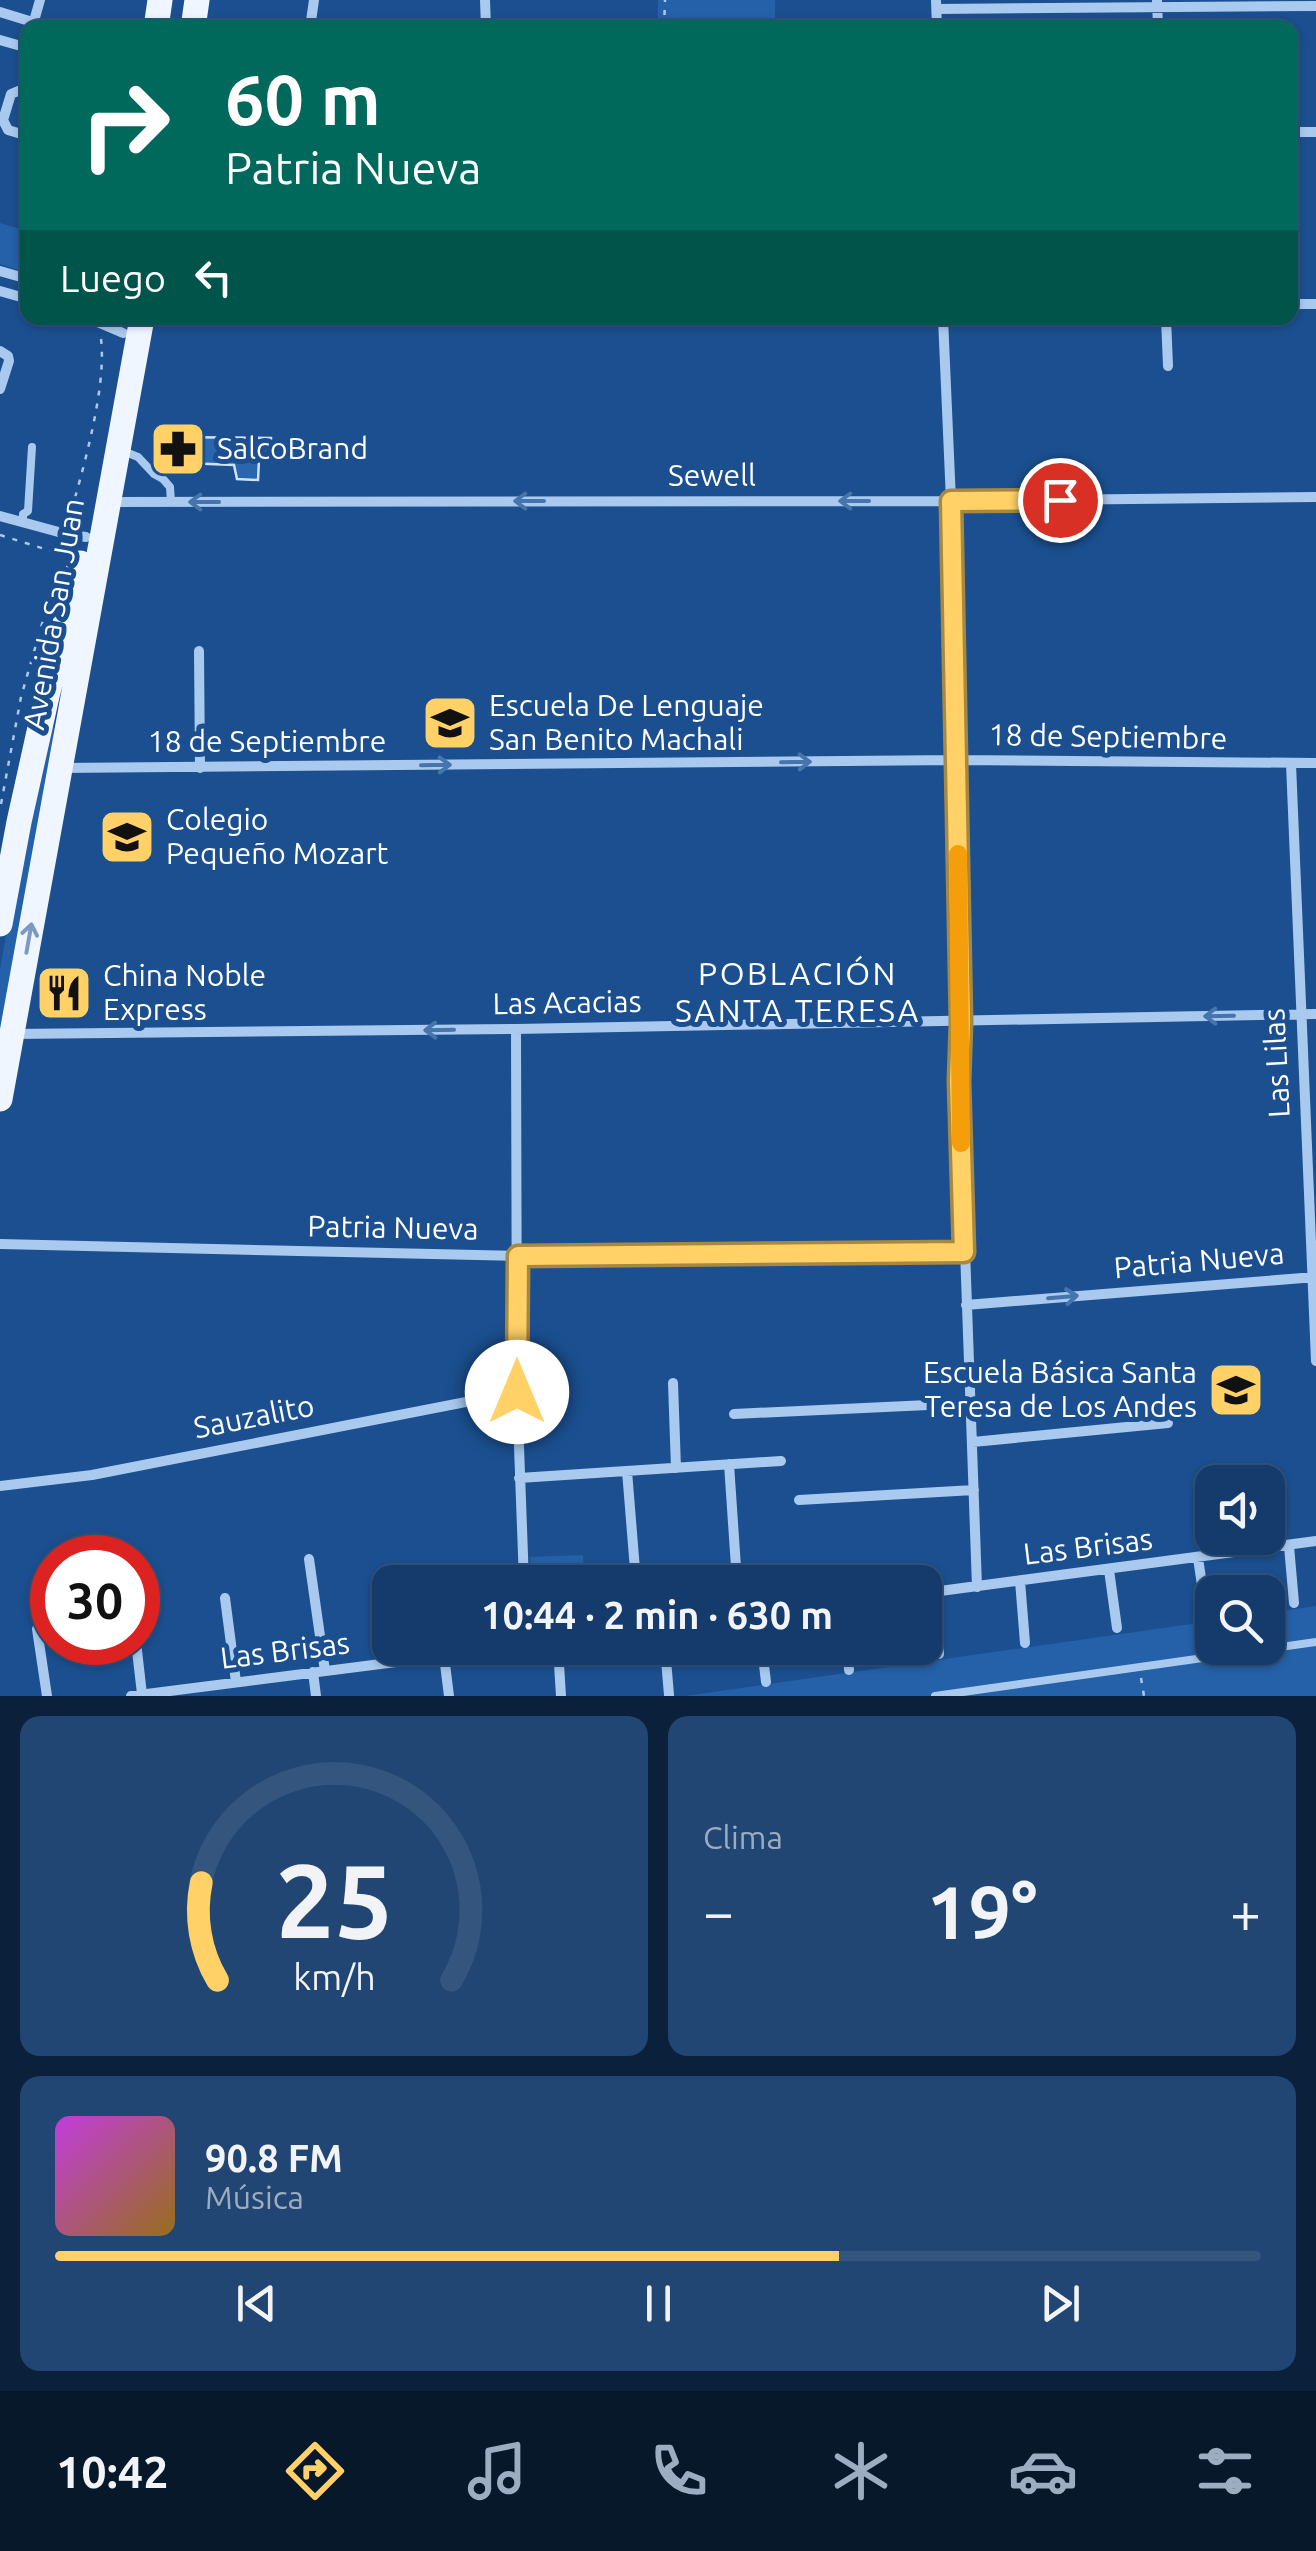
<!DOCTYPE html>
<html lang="es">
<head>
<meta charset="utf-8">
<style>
  :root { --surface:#143b6b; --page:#214673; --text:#f1f3f6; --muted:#9dadc1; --line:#33557e; --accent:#ffd166 }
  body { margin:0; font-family:Ubuntu,sans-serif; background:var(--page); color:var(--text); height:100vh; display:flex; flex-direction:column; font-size:38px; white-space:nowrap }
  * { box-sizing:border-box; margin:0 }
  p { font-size:32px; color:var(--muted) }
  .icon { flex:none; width:55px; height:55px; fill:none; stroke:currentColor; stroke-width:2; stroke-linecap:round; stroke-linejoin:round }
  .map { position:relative; height:1696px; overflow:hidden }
  .side { display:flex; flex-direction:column; gap:20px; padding:20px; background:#0b203b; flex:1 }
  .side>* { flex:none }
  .top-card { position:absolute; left:20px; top:20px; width:1278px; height:305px; border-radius:20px; box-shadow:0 2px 8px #0004,0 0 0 2px var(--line); background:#00695c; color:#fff; overflow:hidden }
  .buttons { position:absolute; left:1195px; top:1465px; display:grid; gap:20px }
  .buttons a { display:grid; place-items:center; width:90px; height:90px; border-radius:20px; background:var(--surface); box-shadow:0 2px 8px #0004,0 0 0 2px var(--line); font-size:50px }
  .speed { position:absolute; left:30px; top:1535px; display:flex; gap:20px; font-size:50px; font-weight:700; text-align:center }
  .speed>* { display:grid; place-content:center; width:130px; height:130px; border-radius:50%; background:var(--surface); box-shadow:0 2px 8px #0004,0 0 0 2px var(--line); line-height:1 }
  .speed .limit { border:15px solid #d22; background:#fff; color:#111 }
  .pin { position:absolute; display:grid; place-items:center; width:85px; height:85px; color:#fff; margin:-42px; border:5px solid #fff; border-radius:50%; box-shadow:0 2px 10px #0007 }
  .me { position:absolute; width:110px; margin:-55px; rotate:0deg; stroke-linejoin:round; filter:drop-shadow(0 0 8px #0008) }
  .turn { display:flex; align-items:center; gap:35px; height:210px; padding:0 40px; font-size:45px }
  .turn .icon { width:130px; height:130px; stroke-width:2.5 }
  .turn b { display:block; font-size:70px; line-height:85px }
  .then { display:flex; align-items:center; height:95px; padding:0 40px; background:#0003; gap:20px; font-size:38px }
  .big { font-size:75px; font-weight:600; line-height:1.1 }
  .side .card { flex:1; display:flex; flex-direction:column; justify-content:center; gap:15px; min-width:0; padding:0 35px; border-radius:20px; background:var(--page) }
  .side .dial { align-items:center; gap:0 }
  .dial svg { height:260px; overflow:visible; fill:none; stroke:var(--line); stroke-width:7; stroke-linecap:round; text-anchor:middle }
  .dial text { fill:var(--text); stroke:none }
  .song { display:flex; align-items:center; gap:30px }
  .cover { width:120px; height:120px; border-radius:15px; background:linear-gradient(135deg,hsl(290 70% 55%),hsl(40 70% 35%)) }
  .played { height:10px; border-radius:5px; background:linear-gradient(90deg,var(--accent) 65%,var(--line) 65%) }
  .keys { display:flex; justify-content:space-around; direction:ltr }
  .heat { display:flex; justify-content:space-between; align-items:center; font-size:55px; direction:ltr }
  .side .tiles { flex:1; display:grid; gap:20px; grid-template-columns:1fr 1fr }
  .card:last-child { grid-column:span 2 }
  .trip { position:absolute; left:372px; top:1565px; width:570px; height:100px; border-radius:20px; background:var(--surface); box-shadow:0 2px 8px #0004,0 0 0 2px var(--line); font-weight:600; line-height:100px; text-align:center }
  .tab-bar { display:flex; height:160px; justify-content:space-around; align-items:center; background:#08182b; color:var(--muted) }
  .tab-bar .icon { width:70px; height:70px }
  .tab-bar .on { color:var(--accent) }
  .tab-bar b { font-size:45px; color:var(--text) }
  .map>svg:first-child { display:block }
</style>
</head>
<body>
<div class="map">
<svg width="1316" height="1696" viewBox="0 0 1316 1696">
  <rect width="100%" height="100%" fill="#1b4f8f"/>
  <path fill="#2461a8" d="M658,0H775V27H658Z
    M0,223L27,231V262L25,272L0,264Z
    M53,726L56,730L2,1028H0V969L42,729Z
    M583,1555L584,1582H531L530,1557Z
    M1316,1606V1696H685L1212,1621V1648H1268V1613Z"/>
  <path fill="#2a66ad" stroke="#cfe3fa" stroke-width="2.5" d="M162,437L271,438V461L259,460L258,480L237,479L234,465L161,462Z"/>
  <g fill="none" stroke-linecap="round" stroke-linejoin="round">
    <path stroke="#a9c9ee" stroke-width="2.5" stroke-dasharray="5 8" stroke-linecap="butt" d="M664,28L665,0
      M68,522C82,474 107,388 101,339
      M0,535L61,554
      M1,804L21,697L44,617
      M1141,1678L1144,1696"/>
    <path stroke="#a9c9ee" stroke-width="8" d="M123,451L138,457L154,474L163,479L170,487L171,502
      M23,522V514L28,511L32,447
      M935,1696L1316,1642"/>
    <path stroke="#a9c9ee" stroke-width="10" d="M485,0L486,28
      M936,0L937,28
      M1157,0L1158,28
      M937,9L1316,6
      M0,12L52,28
      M32,28L40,0
      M310,28L314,0
      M0,40L28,48
      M28,90L23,89L11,94L3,120L8,130L28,136
      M1290,132H1316
      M0,271L28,279
      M0,291L28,299
      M1290,304H1316
      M88,318L123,333
      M943,318L951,501L961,1022L959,1081L977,1587
      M1166,318L1168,366
      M0,351L8,356L9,361L0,389
      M108,502L951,501L1316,497
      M0,516L66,534L86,537
      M199,651L200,768
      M1291,764L1316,1361
      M60,768L956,760L1316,763
      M516,1029L517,1392L524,1582
      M12,1034L516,1029L1316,1014
      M0,1244L517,1256L964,1253
      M966,1305L1315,1277
      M673,1383L676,1468
      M734,1414L971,1403
      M973,1442L1168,1423
      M729,1464L737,1582
      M627,1471L636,1582
      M519,1478L781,1461
      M0,1486L92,1475L517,1392
      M799,1500L974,1490
      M1289,1546L1294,1603
      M1198,1558L1207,1619
      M309,1559L325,1671
      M1109,1570L1117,1628
      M1020,1581L1025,1643
      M933,1592L939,1654
      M925,1593L1316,1541
      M225,1598L236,1682
      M37,1629L47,1696
      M136,1642L142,1694
      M558,1648L561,1696
      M665,1648L669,1695
      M762,1648L766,1682
      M848,1648L849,1670
      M444,1656L449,1696
      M313,1672L316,1696
      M131,1696L505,1648"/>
    <path stroke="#f0f6ff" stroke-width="25" d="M156,28L160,0
      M193,28L197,0
      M0,924L19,822L47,696L80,563
      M0,1099L142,318"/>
  </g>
  <defs><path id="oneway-shaft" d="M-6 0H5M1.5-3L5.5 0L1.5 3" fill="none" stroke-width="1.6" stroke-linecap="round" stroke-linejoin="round" transform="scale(2.5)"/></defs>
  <g stroke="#4674ac">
    <use href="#oneway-shaft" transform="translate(529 501) rotate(180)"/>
    <use href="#oneway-shaft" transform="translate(854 501) rotate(180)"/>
    <use href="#oneway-shaft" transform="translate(204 502) rotate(180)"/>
    <use href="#oneway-shaft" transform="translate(796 762) rotate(-1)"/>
    <use href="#oneway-shaft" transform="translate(436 765) rotate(-1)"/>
    <use href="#oneway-shaft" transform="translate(1219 1016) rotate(179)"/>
    <use href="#oneway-shaft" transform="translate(439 1030) rotate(179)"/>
    <use href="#oneway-shaft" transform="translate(1063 1297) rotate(-5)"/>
  </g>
  <use stroke="#7b9ac1" href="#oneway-shaft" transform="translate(29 938) rotate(-80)"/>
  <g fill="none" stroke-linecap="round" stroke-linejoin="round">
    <g stroke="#a68842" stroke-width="25">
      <path id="route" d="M517,1392L518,1256L964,1252L959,1081L961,1022L951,501L1060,500"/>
    </g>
    <use href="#route" stroke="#ffd166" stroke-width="18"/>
    <path stroke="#f59e0b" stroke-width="18" d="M958,854L961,1143"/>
  </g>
  <defs>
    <g id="pharmacy-square" transform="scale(2.875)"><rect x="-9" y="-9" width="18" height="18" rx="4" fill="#ffd166" stroke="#1b4f8f"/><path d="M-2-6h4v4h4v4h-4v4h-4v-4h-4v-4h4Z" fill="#111"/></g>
    <g id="school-square" transform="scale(2.875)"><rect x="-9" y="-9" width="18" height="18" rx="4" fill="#ffd166" stroke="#1b4f8f"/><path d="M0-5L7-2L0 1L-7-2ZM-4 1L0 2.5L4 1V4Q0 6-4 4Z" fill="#111"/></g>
    <g id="restaurant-square" transform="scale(2.875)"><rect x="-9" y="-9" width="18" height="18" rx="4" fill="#ffd166" stroke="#1b4f8f"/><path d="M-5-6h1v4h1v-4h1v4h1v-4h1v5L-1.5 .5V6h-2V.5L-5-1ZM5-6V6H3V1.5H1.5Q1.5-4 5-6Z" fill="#111"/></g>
  </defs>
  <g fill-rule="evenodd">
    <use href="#pharmacy-square" x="178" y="449"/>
    <use href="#school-square" x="450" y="723"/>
    <use href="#school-square" x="127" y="837"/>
    <use href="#restaurant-square" x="64" y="993"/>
    <use href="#school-square" x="1236" y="1390"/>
  </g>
  <g text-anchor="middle" stroke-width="10" stroke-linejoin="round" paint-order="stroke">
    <g font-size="30" fill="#fff" stroke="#1b4f8f" text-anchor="start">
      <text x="217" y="459">SalcoBrand</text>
      <text x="489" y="716">Escuela De Lenguaje<tspan x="489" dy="34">San Benito Machali</tspan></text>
      <text x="166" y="830">Colegio<tspan x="166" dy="34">Pequeño Mozart</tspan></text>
      <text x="103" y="986">China Noble<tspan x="103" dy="34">Express</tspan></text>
      <text x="1197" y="1383" text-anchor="end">Escuela Básica Santa<tspan x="1197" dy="34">Teresa de Los Andes</tspan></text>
    </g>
    <g font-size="30" fill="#fff" stroke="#1b4f8f">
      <text x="712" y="486">Sewell</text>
      <text transform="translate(54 614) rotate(-80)" y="10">Avenida San Juan</text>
      <text transform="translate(1108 737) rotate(1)" y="10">18 de Septiembre</text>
      <text x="267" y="752">18 de Septiembre</text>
      <text transform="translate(567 1003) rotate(-1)" y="10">Las Acacias</text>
      <text transform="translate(1277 1063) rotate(-93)" y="10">Las Lilas</text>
      <text transform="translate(393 1228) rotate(1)" y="10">Patria Nueva</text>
      <text transform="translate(1199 1261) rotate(-5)" y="10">Patria Nueva</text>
      <text transform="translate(254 1417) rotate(-11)" y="10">Sauzalito</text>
      <text transform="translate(1088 1547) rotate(-7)" y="10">Las Brisas</text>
      <text transform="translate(285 1651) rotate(-7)" y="10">Las Brisas</text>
    </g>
    <g font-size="32" letter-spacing="2.5" fill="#fff" stroke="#1b4f8f">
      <text x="798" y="985">POBLACIÓN<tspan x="798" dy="37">SANTA TERESA</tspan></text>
    </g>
  </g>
</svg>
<div class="buttons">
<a><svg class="icon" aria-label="sound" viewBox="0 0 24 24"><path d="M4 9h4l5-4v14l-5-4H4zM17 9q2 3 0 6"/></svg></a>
<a><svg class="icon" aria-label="search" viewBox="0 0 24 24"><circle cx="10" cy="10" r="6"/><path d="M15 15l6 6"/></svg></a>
</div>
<div class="speed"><div class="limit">30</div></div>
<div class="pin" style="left:1060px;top:500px;background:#d93025"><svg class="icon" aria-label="arrive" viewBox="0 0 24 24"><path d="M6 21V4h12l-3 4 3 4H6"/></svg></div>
<svg class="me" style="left:517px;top:1392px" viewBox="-20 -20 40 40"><circle r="19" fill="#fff"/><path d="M0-13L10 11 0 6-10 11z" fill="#ffd166"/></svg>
<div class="trip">10:44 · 2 min · 630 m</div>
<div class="top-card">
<div class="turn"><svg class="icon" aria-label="right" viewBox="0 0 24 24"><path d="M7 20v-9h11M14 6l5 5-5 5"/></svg><div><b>60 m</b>Patria Nueva</div></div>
<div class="then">Luego<svg class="icon" aria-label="left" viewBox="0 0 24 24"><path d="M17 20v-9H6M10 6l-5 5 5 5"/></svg></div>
</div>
</div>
<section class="side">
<div class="tiles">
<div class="card dial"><svg viewBox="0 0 100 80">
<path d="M14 69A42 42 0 1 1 86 69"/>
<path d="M14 69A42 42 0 0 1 9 39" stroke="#ffd166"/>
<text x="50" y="56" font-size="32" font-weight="700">25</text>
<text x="50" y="72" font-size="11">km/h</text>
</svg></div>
<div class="card"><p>Clima</p>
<div class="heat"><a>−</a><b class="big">19°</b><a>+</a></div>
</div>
<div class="card">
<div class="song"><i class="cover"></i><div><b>90.8 FM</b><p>Música</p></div></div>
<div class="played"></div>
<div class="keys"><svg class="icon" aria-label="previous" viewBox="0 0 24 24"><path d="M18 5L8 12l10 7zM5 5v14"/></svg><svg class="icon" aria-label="pause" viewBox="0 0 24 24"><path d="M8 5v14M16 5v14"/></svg><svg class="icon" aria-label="next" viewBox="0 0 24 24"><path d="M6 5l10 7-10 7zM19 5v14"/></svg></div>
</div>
</div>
</section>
<nav class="tab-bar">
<b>10:42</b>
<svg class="icon on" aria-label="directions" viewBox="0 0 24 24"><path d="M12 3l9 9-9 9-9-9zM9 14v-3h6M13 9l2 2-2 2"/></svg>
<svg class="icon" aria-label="music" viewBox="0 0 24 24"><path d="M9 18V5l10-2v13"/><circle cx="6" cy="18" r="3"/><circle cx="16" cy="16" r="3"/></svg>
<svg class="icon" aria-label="phone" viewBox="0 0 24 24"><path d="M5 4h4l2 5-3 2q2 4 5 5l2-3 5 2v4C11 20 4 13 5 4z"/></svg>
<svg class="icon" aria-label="climate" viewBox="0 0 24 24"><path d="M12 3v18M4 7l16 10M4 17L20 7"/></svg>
<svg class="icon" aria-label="car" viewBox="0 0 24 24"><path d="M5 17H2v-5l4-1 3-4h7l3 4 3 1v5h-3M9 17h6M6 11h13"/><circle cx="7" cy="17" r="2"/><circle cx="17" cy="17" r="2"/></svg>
<svg class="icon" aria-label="filters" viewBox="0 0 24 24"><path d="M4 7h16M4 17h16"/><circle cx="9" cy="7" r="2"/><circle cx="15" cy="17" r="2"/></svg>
</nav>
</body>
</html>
